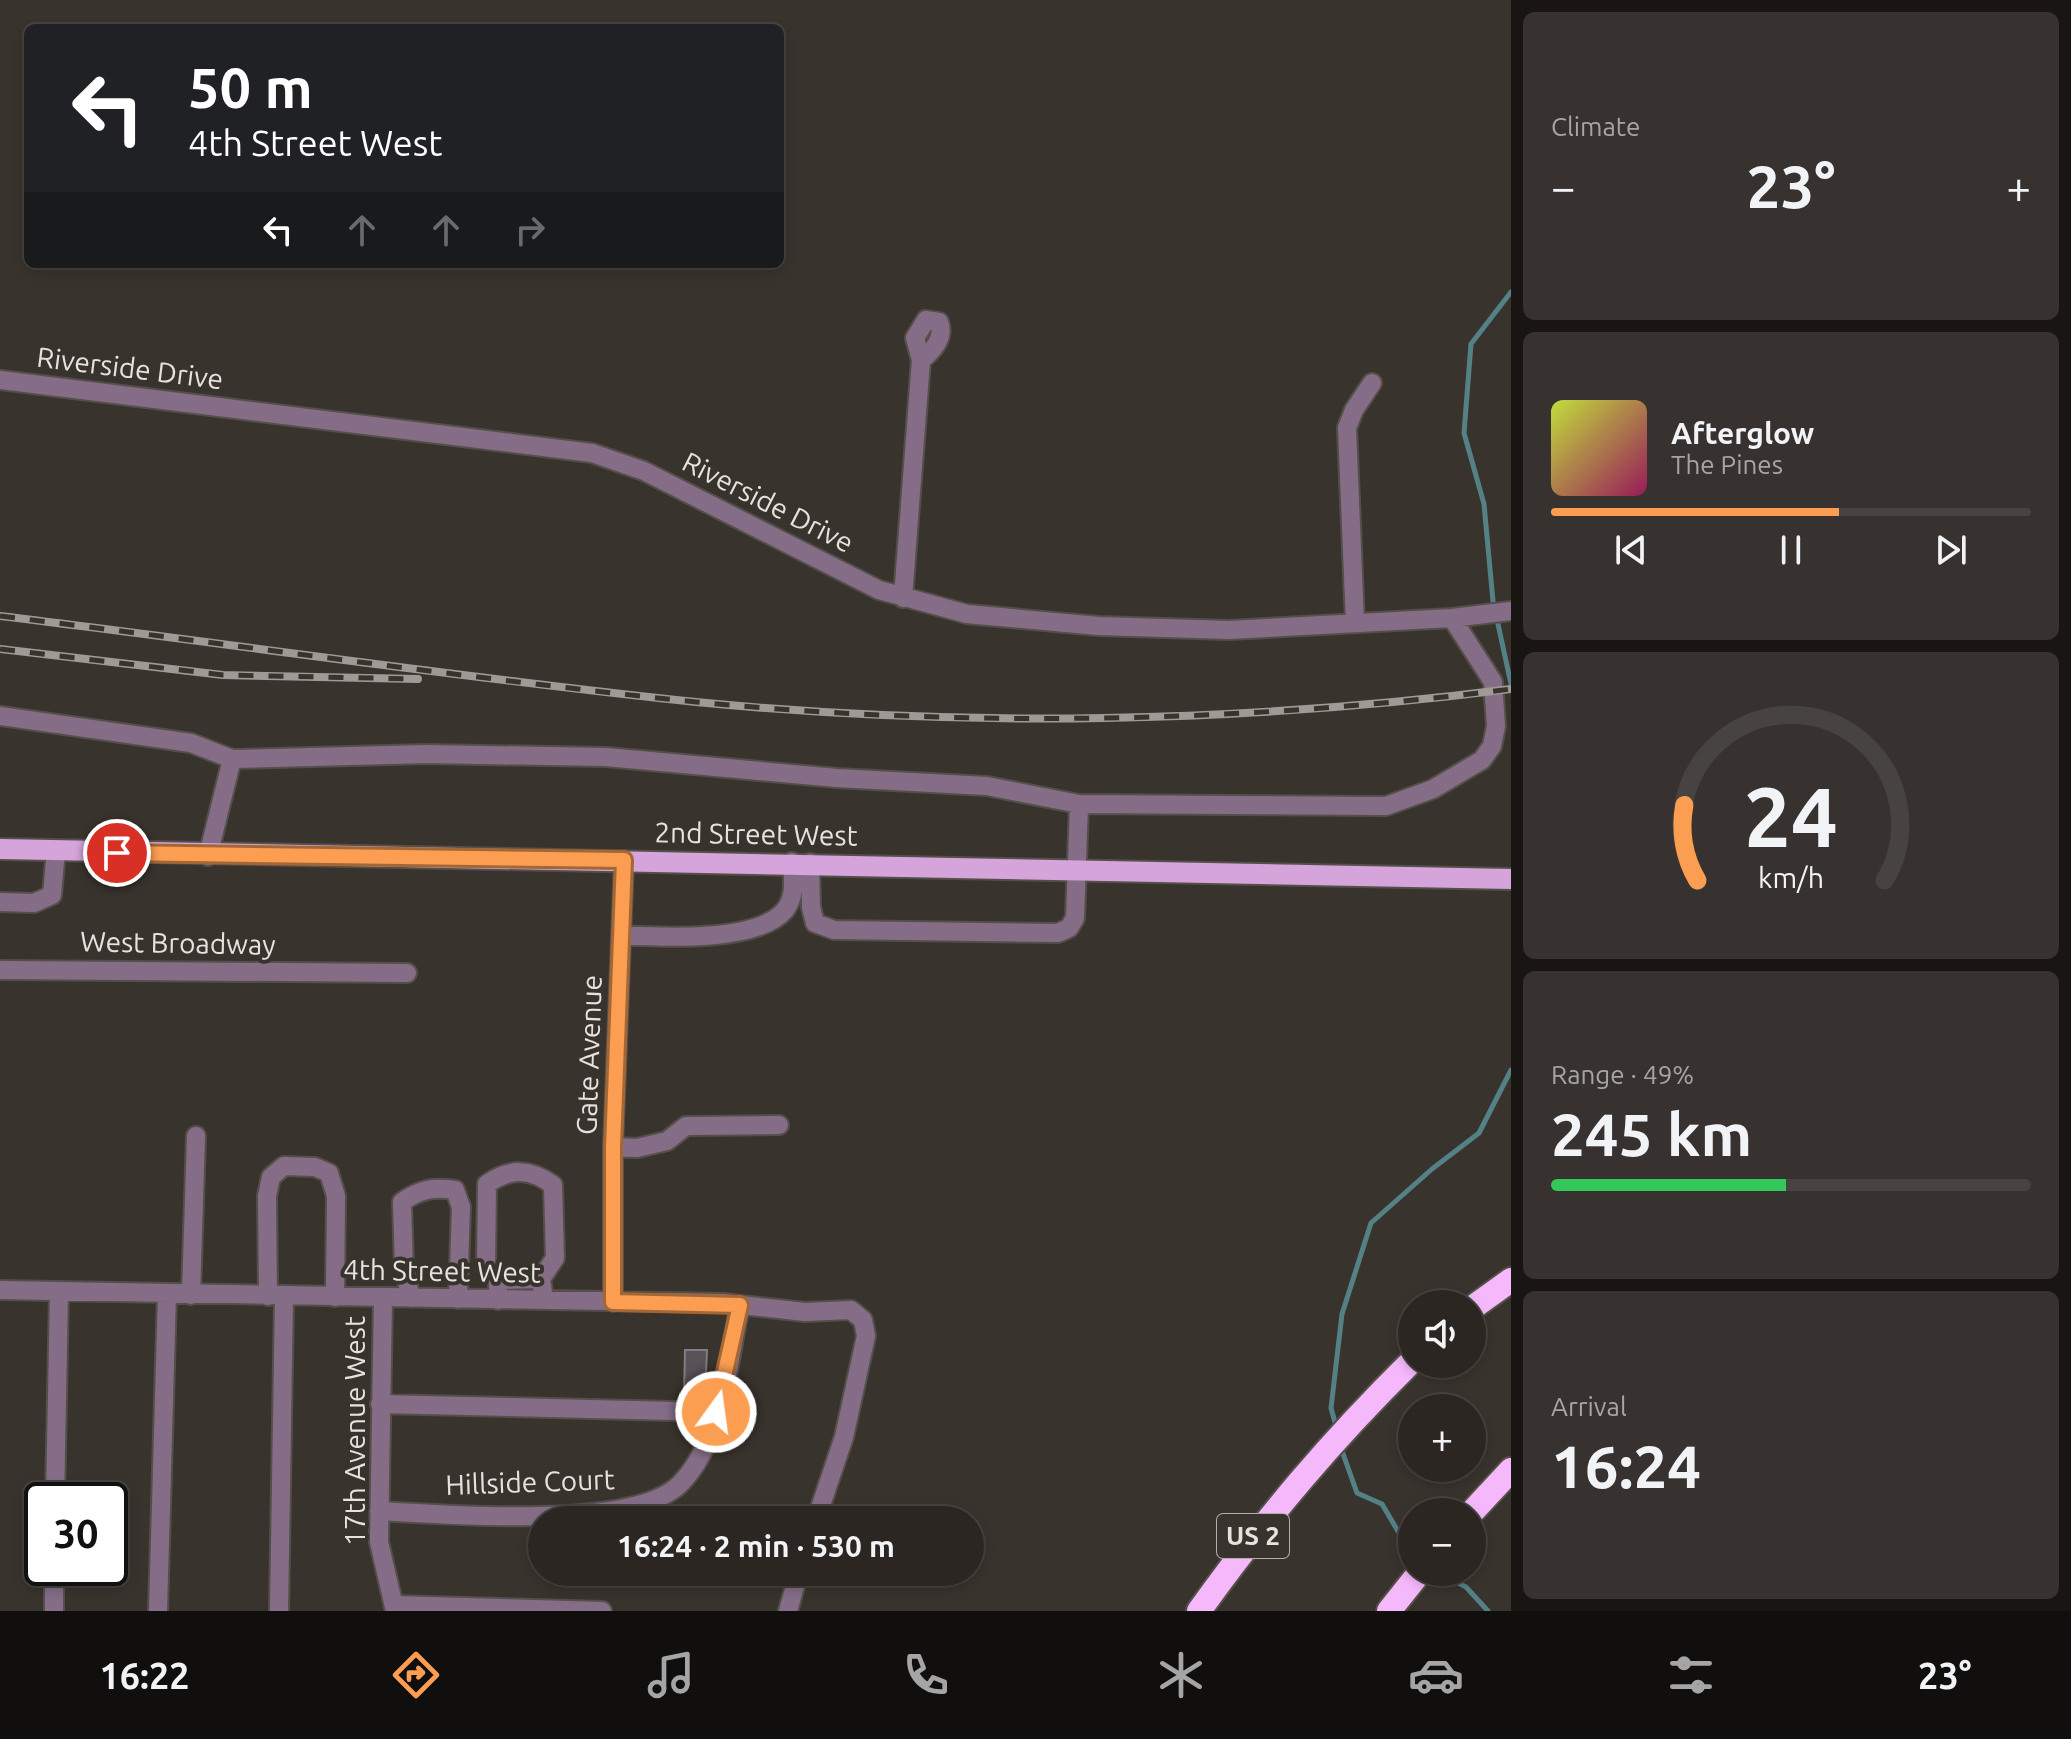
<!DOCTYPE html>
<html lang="en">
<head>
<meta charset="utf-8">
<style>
  :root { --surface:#2b2622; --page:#37322f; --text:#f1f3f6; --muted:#a6a5a5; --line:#474340; --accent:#fb9e52 }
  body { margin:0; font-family:Ubuntu,sans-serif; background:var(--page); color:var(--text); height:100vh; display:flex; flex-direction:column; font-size:30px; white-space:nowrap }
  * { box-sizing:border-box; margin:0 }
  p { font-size:26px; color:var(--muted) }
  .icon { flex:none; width:44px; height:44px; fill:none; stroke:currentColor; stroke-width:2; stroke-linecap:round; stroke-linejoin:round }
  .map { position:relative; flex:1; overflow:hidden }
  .sheet { display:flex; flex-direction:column; gap:12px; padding:12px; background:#181513; width:560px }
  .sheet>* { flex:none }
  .guide { position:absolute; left:24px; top:24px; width:760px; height:244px; border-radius:12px; box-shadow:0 4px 12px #0003,0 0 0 2px var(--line); background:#202124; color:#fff; overflow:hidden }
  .buttons { position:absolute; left:1398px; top:1290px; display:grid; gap:16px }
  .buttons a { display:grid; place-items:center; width:88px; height:88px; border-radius:50%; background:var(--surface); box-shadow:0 4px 12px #0003,0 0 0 2px var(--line); font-size:40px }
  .speed { position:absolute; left:24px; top:1482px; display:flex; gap:16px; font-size:40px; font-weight:700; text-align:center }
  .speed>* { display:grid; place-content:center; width:104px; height:104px; border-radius:50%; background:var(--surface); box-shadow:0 4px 12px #0003,0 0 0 2px var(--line); line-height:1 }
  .speed .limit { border:4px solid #111; border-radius:12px; background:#fff; color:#111 }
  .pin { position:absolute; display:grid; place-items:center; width:68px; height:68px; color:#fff; margin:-34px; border:4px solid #fff; border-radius:50%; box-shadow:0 2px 8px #0007 }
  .me { position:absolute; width:88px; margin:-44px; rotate:14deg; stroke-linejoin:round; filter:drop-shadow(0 0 6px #0008) }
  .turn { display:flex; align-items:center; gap:28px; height:168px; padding:0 32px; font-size:36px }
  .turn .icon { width:104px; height:104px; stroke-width:2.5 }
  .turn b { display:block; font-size:56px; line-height:68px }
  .lanes { display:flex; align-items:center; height:76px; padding:0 32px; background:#0003; justify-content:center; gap:40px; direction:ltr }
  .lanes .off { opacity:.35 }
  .big { font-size:60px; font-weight:700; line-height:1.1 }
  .sheet .card { flex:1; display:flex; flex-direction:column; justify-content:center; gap:12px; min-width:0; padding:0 28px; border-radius:12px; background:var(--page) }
  .sheet .dial { align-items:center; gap:0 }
  .dial svg { height:208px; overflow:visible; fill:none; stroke:var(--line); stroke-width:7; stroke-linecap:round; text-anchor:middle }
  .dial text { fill:var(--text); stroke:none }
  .song { display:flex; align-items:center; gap:24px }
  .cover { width:96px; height:96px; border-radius:12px; background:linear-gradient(135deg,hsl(70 70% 55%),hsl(330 70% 35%)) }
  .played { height:8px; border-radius:4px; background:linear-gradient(90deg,var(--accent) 60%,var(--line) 60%) }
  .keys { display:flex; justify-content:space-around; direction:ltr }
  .heat { display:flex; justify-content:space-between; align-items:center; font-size:44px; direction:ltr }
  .charge { height:12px; border-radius:6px; background:linear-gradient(90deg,#34c759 49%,var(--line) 0) }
  .trip { position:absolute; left:528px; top:1506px; width:456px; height:80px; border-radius:40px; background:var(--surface); box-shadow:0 4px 12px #0003,0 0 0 2px var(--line); font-weight:700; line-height:80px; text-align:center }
  .tab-bar { display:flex; height:128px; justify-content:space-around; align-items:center; background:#110f0e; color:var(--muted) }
  .tab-bar .icon { width:56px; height:56px }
  .tab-bar .active { color:var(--accent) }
  .tab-bar b { font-size:36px; color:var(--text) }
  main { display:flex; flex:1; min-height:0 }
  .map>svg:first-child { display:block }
</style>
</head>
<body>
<main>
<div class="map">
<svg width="1511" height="1611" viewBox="0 0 1511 1611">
  <rect width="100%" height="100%" fill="#39332d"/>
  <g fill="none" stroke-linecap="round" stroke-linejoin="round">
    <path stroke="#548186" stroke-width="5" d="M1511,292L1471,344L1464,433L1484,504L1493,601L1511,684
      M1336,1426L1331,1408L1342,1314L1371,1223L1432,1169L1479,1133L1511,1070
      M1341,1448L1357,1493L1382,1504L1412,1555
      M1437,1572L1466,1587L1488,1611"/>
  </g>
  <path fill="#595258" stroke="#847c83" stroke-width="2" d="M685,1350H707L705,1395H684Z"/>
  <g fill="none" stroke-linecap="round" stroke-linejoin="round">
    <g stroke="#554f49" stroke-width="22">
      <path id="minor" d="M926,320L939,322C945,337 933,351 921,360L915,338Z
        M0,380L592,453L644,471L879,590L967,614L1099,626L1229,630L1452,618L1511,611
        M903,598L921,360
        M1355,623L1347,428L1354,410L1372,383
        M0,716L191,743L232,759L427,754L606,757L837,778L987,786L1079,804L1386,806L1433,789L1482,760L1492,746L1496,726L1493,682L1452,618
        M208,856L232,759
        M810,863L811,907L815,923L834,930L1058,933L1069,928L1075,918L1079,804
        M0,902L34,903L52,895L56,850
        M621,935C660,937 758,943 785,910C796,896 793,879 792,862
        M0,970L407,973
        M613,1147L637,1148L667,1141L686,1126L779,1125
        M498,1280L541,1279
        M0,1290L723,1303L805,1312L851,1310L863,1320L866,1336L844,1437L816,1520
        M191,1295L196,1136
        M268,1296L267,1196L271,1177L284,1166L315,1167L329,1173L336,1196L335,1297
        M383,1298L379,1542L395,1611
        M411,1298L404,1269L402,1202C420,1189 433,1187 455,1190L461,1207L458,1299
        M498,1300V1280L486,1268L487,1184C510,1168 530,1168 553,1185L555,1258L541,1279L544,1300
        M613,1302V1147L624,860
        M380,1404L716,1412
        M55,1500L59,1292
        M379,1511C445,1514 633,1531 680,1484C723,1440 728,1362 740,1305
        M394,1605L602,1611
        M54,1611V1568
        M158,1611L167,1294
        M279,1611L284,1297
        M788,1611L799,1572"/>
    </g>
    <g stroke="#554f49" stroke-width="24">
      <path id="major" d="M0,849L1511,879"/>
    </g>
    <g stroke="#554f49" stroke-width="28">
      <path id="highway" d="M1472,1308L1511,1280
        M1472,1512L1511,1470
        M1199,1611C1266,1518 1331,1441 1412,1361
        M1389,1611L1420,1572"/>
    </g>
    <use href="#minor" stroke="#856d87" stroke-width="18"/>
    <use href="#major" stroke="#d5a4da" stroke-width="20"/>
    <use href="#highway" stroke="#f5b9fb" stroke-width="24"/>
    <g stroke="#9f9a95" stroke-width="8">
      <path id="rail" d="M0,616C232,644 464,678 696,702C965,728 1243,723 1511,689
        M0,649L223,675L418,679"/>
    </g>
    <use href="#rail" stroke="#39332d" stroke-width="5" stroke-dasharray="15" stroke-linecap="butt"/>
  </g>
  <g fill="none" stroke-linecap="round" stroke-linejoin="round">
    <g stroke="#a36735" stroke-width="20">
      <path id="route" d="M117,853L624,860L613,1147V1302L740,1305L716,1412"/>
    </g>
    <use href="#route" stroke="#fb9e52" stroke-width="14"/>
  </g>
  <g text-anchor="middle" stroke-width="8" stroke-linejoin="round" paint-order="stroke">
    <rect fill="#39332d" stroke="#b2aea9" stroke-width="2" x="1217" y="1514" width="72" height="44" rx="6"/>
    <g font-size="26" font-weight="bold" fill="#e6e2de">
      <text x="1253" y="1545">US 2</text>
    </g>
    <g font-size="28" fill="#e6e2de" stroke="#39332d">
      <text transform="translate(130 368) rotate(7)" y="10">Riverside Drive</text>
      <text transform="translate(768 502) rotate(27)" y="10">Riverside Drive</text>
      <text transform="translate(756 834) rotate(1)" y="10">2nd Street West</text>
      <text transform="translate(178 943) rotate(1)" y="10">West Broadway</text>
      <text transform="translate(589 1055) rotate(-88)" y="10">Gate Avenue</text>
      <text transform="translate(442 1271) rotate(1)" y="10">4th Street West</text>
      <text transform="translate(355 1431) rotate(-90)" y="10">17th Avenue West</text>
      <text transform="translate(530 1482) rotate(-2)" y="10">Hillside Court</text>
    </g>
  </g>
</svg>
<div class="buttons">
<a><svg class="icon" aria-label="sound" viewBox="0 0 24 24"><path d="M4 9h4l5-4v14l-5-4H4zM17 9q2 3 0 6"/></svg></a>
<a>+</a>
<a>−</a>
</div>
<div class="speed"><div class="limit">30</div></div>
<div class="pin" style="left:117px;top:853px;background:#d93025"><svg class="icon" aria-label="arrive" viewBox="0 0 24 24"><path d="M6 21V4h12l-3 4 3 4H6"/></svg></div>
<svg class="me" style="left:716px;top:1412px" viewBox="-20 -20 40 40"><circle r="17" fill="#fb9e52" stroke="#fff" stroke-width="3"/><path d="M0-11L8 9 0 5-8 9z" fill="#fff"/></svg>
<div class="trip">16:24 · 2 min · 530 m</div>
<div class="guide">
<div class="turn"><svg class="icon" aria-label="left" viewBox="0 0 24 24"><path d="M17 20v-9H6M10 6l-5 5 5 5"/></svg><div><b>50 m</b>4th Street West</div></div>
<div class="lanes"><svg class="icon" aria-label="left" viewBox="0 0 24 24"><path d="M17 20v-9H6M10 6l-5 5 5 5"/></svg><svg class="icon off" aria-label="ahead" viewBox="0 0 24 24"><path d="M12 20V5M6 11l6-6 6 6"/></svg><svg class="icon off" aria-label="ahead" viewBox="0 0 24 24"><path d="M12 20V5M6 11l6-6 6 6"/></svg><svg class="icon off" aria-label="right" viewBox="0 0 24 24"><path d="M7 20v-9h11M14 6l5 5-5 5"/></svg></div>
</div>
</div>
<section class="sheet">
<div class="card"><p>Climate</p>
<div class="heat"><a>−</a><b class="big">23°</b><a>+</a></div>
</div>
<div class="card">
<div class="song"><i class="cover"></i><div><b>Afterglow</b><p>The Pines</p></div></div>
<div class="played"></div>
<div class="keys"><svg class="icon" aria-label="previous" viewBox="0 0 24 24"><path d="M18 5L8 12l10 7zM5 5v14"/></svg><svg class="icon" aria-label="pause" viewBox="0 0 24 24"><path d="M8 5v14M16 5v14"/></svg><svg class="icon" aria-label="next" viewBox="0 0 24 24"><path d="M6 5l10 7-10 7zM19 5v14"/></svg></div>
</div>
<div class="card dial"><svg viewBox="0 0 100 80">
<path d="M14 69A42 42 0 1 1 86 69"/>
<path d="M14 69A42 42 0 0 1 9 40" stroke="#fb9e52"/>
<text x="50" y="56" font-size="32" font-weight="700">24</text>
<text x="50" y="72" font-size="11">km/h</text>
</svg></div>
<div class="card"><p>Range · 49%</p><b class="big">245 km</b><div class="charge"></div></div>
<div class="card"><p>Arrival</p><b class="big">16:24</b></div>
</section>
</main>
<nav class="tab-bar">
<b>16:22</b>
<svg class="icon active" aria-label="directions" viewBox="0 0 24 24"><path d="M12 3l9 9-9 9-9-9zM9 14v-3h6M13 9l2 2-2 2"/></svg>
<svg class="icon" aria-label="music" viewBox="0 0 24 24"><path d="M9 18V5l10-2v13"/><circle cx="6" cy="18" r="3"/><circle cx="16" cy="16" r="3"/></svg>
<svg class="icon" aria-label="phone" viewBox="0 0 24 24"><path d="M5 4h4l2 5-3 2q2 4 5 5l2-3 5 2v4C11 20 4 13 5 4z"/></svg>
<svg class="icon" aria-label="climate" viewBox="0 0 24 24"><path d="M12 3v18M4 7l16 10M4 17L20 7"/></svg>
<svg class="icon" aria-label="car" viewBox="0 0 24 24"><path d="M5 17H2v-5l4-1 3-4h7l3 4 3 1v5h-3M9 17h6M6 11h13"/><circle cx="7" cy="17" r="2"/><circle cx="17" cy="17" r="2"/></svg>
<svg class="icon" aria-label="filters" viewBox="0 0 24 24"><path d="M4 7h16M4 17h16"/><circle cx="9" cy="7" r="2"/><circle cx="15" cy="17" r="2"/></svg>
<b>23°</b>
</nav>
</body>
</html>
